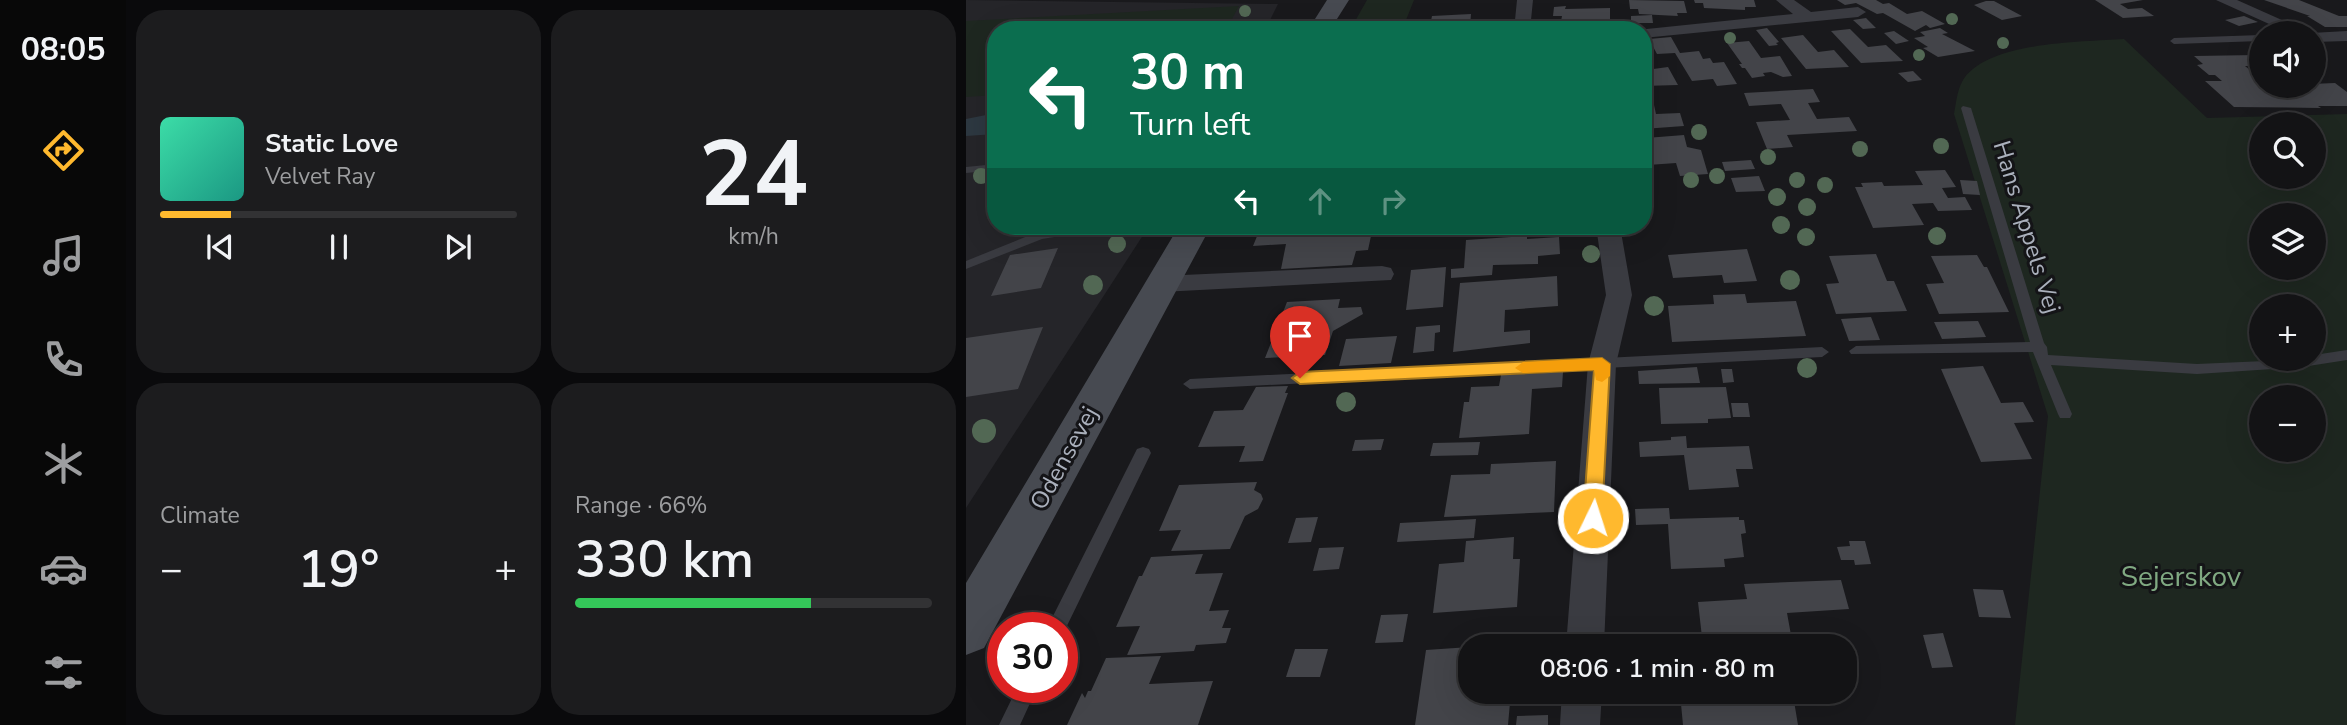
<!DOCTYPE html>
<html lang="en">
<head>
<meta charset="utf-8">
<style>
  :root { --surface:#131315; --page:#1c1c1e; --text:#f1f3f6; --muted:#9d9ea0; --line:#323234; --accent:#ffb92e }
  body { margin:0; font-family:"Nunito Sans",sans-serif; background:var(--page); color:var(--text); height:100vh; display:flex; flex-direction:column; font-size:26px; white-space:nowrap }
  * { box-sizing:border-box; margin:0 }
  p { font-size:23px; color:var(--muted) }
  .icon { flex:none; width:38px; height:38px; fill:none; stroke:currentColor; stroke-width:2; stroke-linecap:round; stroke-linejoin:round }
  .map { position:relative; flex:1; overflow:hidden }
  .side { display:flex; flex-direction:column; gap:10px; padding:10px; background:#0a0a0c; width:840px }
  .side>* { flex:none }
  .top-card { position:absolute; left:21px; top:21px; width:665px; height:214px; border-radius:28px; box-shadow:0 7px 28px #0002,0 0 0 2px var(--line); background:#0b6e4f; color:#fff; overflow:hidden }
  .buttons { position:absolute; left:1283px; top:21px; display:grid; gap:14px }
  .buttons a { display:grid; place-items:center; width:77px; height:77px; border-radius:50%; background:var(--surface); box-shadow:0 7px 28px #0002,0 0 0 2px var(--line); font-size:35px }
  .speed { position:absolute; left:21px; top:612px; display:flex; gap:14px; font-size:35px; font-weight:700; text-align:center }
  .speed>* { display:grid; place-content:center; width:91px; height:91px; border-radius:50%; background:var(--surface); box-shadow:0 7px 28px #0002,0 0 0 2px var(--line); line-height:1 }
  .speed .limit { border:10px solid #d22; background:#fff; color:#111 }
  .pin { position:absolute; display:grid; place-items:center; width:60px; height:60px; color:#fff; margin:-72px -30px; border-radius:50% 50% 50% 0; rotate:-45deg; box-shadow:0 0 7px #0007 }
  .pin .icon { rotate:45deg }
  .me { position:absolute; width:77px; margin:-38px; rotate:4deg; stroke-linejoin:round; filter:drop-shadow(0 0 5px #0008) }
  .turn { display:flex; align-items:center; gap:24px; height:147px; padding:0 28px; font-size:32px }
  .turn .icon { width:91px; height:91px; stroke-width:2.5 }
  .turn b { display:block; font-size:49px; line-height:60px }
  .lanes { display:flex; align-items:center; height:66px; padding:0 28px; background:#0003; justify-content:center; gap:35px; direction:ltr }
  .lanes .off { opacity:.35 }
  .big { font-size:52px; font-weight:600; line-height:1.1 }
  .side .card { flex:1; display:flex; flex-direction:column; justify-content:center; gap:10px; min-width:0; padding:0 24px; border-radius:28px; background:var(--page) }
  .side .dial { align-items:center; gap:0 }
  .dial b { font-size:91px; line-height:1 }
  .song { display:flex; align-items:center; gap:21px }
  .cover { width:84px; height:84px; border-radius:10px; background:linear-gradient(135deg,hsl(160 70% 55%),hsl(170 70% 35%)) }
  .played { height:7px; border-radius:4px; background:linear-gradient(90deg,var(--accent) 20%,var(--line) 20%) }
  .keys { display:flex; justify-content:space-around; direction:ltr }
  .heat { display:flex; justify-content:space-between; align-items:center; font-size:38px; direction:ltr }
  .charge { height:10px; border-radius:5px; background:linear-gradient(90deg,#34c759 66%,var(--line) 0) }
  .side .tiles { flex:1; display:grid; gap:10px; grid-template-columns:repeat(2,1fr) }
  .trip { position:absolute; left:492px; top:634px; width:399px; height:70px; border-radius:28px; background:var(--surface); box-shadow:0 7px 28px #0002,0 0 0 2px var(--line); font-weight:600; line-height:70px; text-align:center }
  main { display:flex; flex:1; min-height:0 }
  .dock { display:flex; flex-direction:column; width:126px; justify-content:space-around; align-items:center; background:#080808; color:var(--muted) }
  .dock .icon { width:49px; height:49px }
  .dock .on { color:var(--accent) }
  .dock b { font-size:32px; color:var(--text) }
  .map>svg:first-child { display:block }
</style>
</head>
<body>
<main>
<nav class="dock">
<b>08:05</b>
<svg class="icon on" aria-label="directions" viewBox="0 0 24 24"><path d="M12 3l9 9-9 9-9-9zM9 14v-3h6M13 9l2 2-2 2"/></svg>
<svg class="icon" aria-label="music" viewBox="0 0 24 24"><path d="M9 18V5l10-2v13"/><circle cx="6" cy="18" r="3"/><circle cx="16" cy="16" r="3"/></svg>
<svg class="icon" aria-label="phone" viewBox="0 0 24 24"><path d="M5 4h4l2 5-3 2q2 4 5 5l2-3 5 2v4C11 20 4 13 5 4z"/></svg>
<svg class="icon" aria-label="climate" viewBox="0 0 24 24"><path d="M12 3v18M4 7l16 10M4 17L20 7"/></svg>
<svg class="icon" aria-label="car" viewBox="0 0 24 24"><path d="M5 17H2v-5l4-1 3-4h7l3 4 3 1v5h-3M9 17h6M6 11h13"/><circle cx="7" cy="17" r="2"/><circle cx="17" cy="17" r="2"/></svg>
<svg class="icon" aria-label="filters" viewBox="0 0 24 24"><path d="M4 7h16M4 17h16"/><circle cx="9" cy="7" r="2"/><circle cx="15" cy="17" r="2"/></svg>
</nav>
<section class="side">
<div class="tiles">
<div class="card">
<div class="song"><i class="cover"></i><div><b>Static Love</b><p>Velvet Ray</p></div></div>
<div class="played"></div>
<div class="keys"><svg class="icon" aria-label="previous" viewBox="0 0 24 24"><path d="M18 5L8 12l10 7zM5 5v14"/></svg><svg class="icon" aria-label="pause" viewBox="0 0 24 24"><path d="M8 5v14M16 5v14"/></svg><svg class="icon" aria-label="next" viewBox="0 0 24 24"><path d="M6 5l10 7-10 7zM19 5v14"/></svg></div>
</div>
<div class="card dial"><b>24</b><p>km/h</p></div>
<div class="card"><p>Climate</p>
<div class="heat"><a>−</a><b class="big">19°</b><a>+</a></div>
</div>
<div class="card"><p>Range · 66%</p><b class="big">330 km</b><div class="charge"></div></div>
</div>
</section>
<div class="map">
<svg width="1381" height="725" viewBox="0 0 1381 725">
  <rect width="100%" height="100%" fill="#19191c"/>
  <path fill="#252529" d="M0,0L312,4L299,30H30V226H183L0,508Z"/>
  <path fill="#1e2720" fill-rule="evenodd" d="M401,0H448L436,30H384Z
    M273,6L260,30H30V95L0,97V21Z
    M1158,39L1241,118L1381,114V725H1049L1082,416L988,114C990,104 991,91 996,82C1018,41 1117,42 1158,39ZM1295,124H1348V177H1295ZM1295,215H1348V268H1295ZM1295,306H1348V359H1295ZM1295,397H1348V450H1295Z"/>
  <path fill="#2d3841" d="M30,113V134L0,136V119Z"/>
  <path fill="#434449" d="M663,0L718,1L721,13H711L712,16L673,14L672,9H664Z
    M728,0H788L790,7H779V10L738,8L737,3H729Z
    M871,0H910L917,4L923,3L941,14L956,11L979,24L964,28L960,25L949,31L917,13L911,14L890,3L879,5Z
    M1129,0H1177L1154,4L1162,9L1176,8L1188,16L1157,18Z
    M1298,0H1333L1373,16H1381V27H1359L1341,16H1344Z
    M1020,1H1028L1056,16L1036,20L1008,5Z
    M600,6L599,9L644,8V20L616,23V21H595L596,16H587L588,7Z
    M505,14L504,27L463,30L466,16Z
    M686,15L687,23H665V16Z
    M1278,16L1292,22L1273,26L1259,20Z
    M900,18L910,28L897,29L887,20Z
    M801,28L813,42L810,43L812,45L803,46L790,30Z
    M974,28L982,33L976,34L1009,51L972,57L957,48L962,47L948,38L959,36L954,32Z
    M884,29L902,47L920,45L937,61L895,63L865,31Z
    M928,31L943,41L930,44L918,33Z
    M837,35L852,52L868,50L883,67L840,69L815,38Z
    M705,37L714,53L733,51L737,59L744,58L747,63L758,62L771,84L751,86L747,79L726,81L709,53L691,54L683,39Z
    M783,41L795,58L814,56L826,76L817,77L805,72L797,73L799,76L786,78L779,68H776L773,64H776L761,43Z
    M1290,55L1295,59V66H1279L1295,79V86L1369,83L1381,92V106H1352L1355,108L1268,107L1239,81H1256L1249,75H1243L1231,65L1237,64L1228,56Z
    M677,63L680,70L702,67L712,85L677,86Z
    M947,71L956,80L942,82L932,73Z
    M847,89L854,102L842,103L851,119L883,117L891,131L821,135L827,147L801,149L790,122L824,120L815,104L783,106L778,93Z
    M677,104L688,105L690,114L714,113L718,126L677,129Z
    M718,135L721,147L735,150L742,174L714,176L710,163L682,165L680,138Z
    M785,160L789,169L759,171L756,162Z
    M979,170L990,187L976,188L982,198L999,197L1006,210L972,211L967,203L946,204L958,225L907,228L889,187H897L895,183L916,182L918,186L957,185L949,171Z
    M793,176L799,191L770,192L765,178Z
    M994,180L1011,181L1014,195L997,194Z
    M276,226H396L393,237L405,236L402,250L390,251L386,265L315,269L320,244L287,246L294,229L274,230Z
    M561,236V239L593,237L594,254L572,256V264L527,265L526,275L485,278V269L498,268L500,240Z
    M92,248L75,288L25,296L44,255Z
    M781,249L791,281L758,283L756,275L707,278L702,255Z
    M910,254L921,281H928L941,311L870,314L860,284L873,283L863,256Z
    M1011,255L1018,267H1021L1043,312L973,314L960,284L978,283L965,256Z
    M480,267L477,307L440,310L445,270Z
    M591,276L592,306L539,310L538,332L564,330V343L487,352L494,283Z
    M779,294L781,303L830,301L840,336L706,342L702,306L748,304L747,295Z
    M374,299L372,308L395,307L397,314L367,331L359,355L299,358L321,302Z
    M905,317L914,340L883,341L875,319Z
    M1012,321L1020,337L976,339L968,322Z
    M474,325V332L469,333L468,351L447,353L450,327Z
    M77,327L52,389L0,397V338Z
    M431,336L425,363L373,366L380,339Z
    M1017,366L1035,403L1057,402L1068,422L1048,423L1066,459L1015,462L975,369Z
    M731,367L734,383L673,384L672,371Z
    M755,369H766L768,382L757,383Z
    M597,372L596,387L566,389L563,434L493,438L498,402H503L505,387L533,386L535,375Z
    M322,386L319,393H322L297,461L273,462L279,446L232,447L248,411L277,410L290,387Z
    M760,387L765,418L742,419V423L695,424L693,388Z
    M765,403H782L784,417H767Z
    M720,436L721,448L783,446L787,469H770L773,487L723,490L718,455L674,457L673,442L705,440V437Z
    M418,439L415,450L386,451L389,440Z
    M514,442L512,455L464,456L467,443Z
    M590,461L588,512L478,517L485,475L524,474L525,464Z
    M291,482L288,490L295,494L297,499L292,509L279,516L264,549L205,551L215,530L193,531L213,485Z
    M703,508L704,519L773,517V520H778L780,533L775,534L778,557L758,559L759,567L705,569L702,524L670,525L669,509Z
    M352,517L345,542L322,543L330,518Z
    M510,519L508,538L431,542L434,523Z
    M548,537L547,559H554L551,607L467,613L473,564L498,562L500,541Z
    M883,541H899L905,564L889,565L888,560H875L871,547L884,546Z
    M378,547L373,569L347,571L353,548Z
    M237,554L229,574L257,573L243,611L263,610L256,628H265L260,643L230,645L228,651L161,655L174,626L150,627L173,576H176L185,557Z
    M875,580L883,609L821,613L827,646H737L732,602L781,599L778,584Z
    M1007,589L1037,590L1045,618L1013,617Z
    M442,614L437,642L409,643L415,615Z
    M977,633L987,667L966,668L957,635Z
    M599,634L598,646H551L552,636Z
    M504,647V691H545L542,725H449L460,650Z
    M329,649H362L354,677H320Z
    M195,656L183,684L247,681L232,725H101L116,693L119,698L122,691H125L140,658Z
    M777,700L778,704L828,701L832,725H717L715,704Z
    M582,715V725H550L551,716Z"/>
  <g fill="none" stroke-linecap="round" stroke-linejoin="round">
    <path fill="#3a3b41" fill-rule="evenodd" d="M1295,35V41L1208,44L1204,41L1208,38Z
      M997,106L1005,108L1078,343L1081,347L1082,355L1231,364L1348,359V355L1381,350V360L1336,367L1231,374L1085,365L1106,414L1104,418H1094L1092,414L1067,352L885,354L883,351L890,346L1064,342L995,108Z
      M30,164V170L0,173V167Z
      M117,226H144L138,229L76,239L0,269V261L69,233Z
      M856,347L863,352L856,357L224,389L217,384L224,379Z
      M177,447L183,449L185,453L97,634L96,628H81L171,449Z
      M51,688H71L54,725H33Z"/>
    <path fill="#3a3b41" fill-rule="evenodd" d="M551,0H567L564,30H548Z
      M810,0H828L845,12L892,7L900,12L892,17L677,38V30H671L827,14Z
      M1250,0H1271L1345,33L1381,31V41L1348,42V33H1323Z
      M630,226H654L666,295L650,364L638,646H600L622,364L640,295Z
      M416,266L425,268L428,274L425,280L195,292L186,290L182,284L186,278L195,276Z
      M596,691H636L634,725H594Z"/>
    <path fill="#474a51" fill-rule="evenodd" d="M361,0H383L364,30H342Z
      M213,226H245L18,648L0,655V583Z"/>
  </g>
  <g fill="#526854">
    <circle cx="279" cy="11" r="6"/>
    <circle cx="986" cy="19" r="6"/>
    <circle cx="764" cy="38" r="6"/>
    <circle cx="1037" cy="43" r="6"/>
    <circle cx="953" cy="55" r="6"/>
    <circle cx="733" cy="132" r="8"/>
    <circle cx="975" cy="146" r="8"/>
    <circle cx="894" cy="149" r="8"/>
    <circle cx="802" cy="157" r="8"/>
    <circle cx="15" cy="176" r="8"/>
    <circle cx="751" cy="176" r="8"/>
    <circle cx="725" cy="180" r="8"/>
    <circle cx="831" cy="180" r="8"/>
    <circle cx="859" cy="185" r="8"/>
    <circle cx="811" cy="197" r="9"/>
    <circle cx="841" cy="207" r="9"/>
    <circle cx="815" cy="225" r="9"/>
    <circle cx="971" cy="236" r="9"/>
    <circle cx="840" cy="237" r="9"/>
    <circle cx="151" cy="244" r="9"/>
    <circle cx="625" cy="254" r="9"/>
    <circle cx="824" cy="280" r="10"/>
    <circle cx="127" cy="285" r="10"/>
    <circle cx="688" cy="306" r="10"/>
    <circle cx="841" cy="368" r="10"/>
    <circle cx="380" cy="402" r="10"/>
    <circle cx="18" cy="431" r="12"/>
  </g>
  <path fill="#ffb92e" stroke="#a6781e" stroke-width="2" d="M636,358L644,364L636,518L634,523L627,526L620,523L617,518L628,370L334,384L326,378L334,372Z"/>
  <path fill="#f59e0b" d="M636,358L644,364V376L636,382L630,380L628,370L557,373L549,368L557,362Z"/>
  <g text-anchor="middle" stroke-width="6" stroke-linejoin="round" paint-order="stroke">
    <g font-size="24" fill="#aab0bc" stroke="#141417">
      <text transform="translate(1061 227) rotate(73)" y="8">Hans Appels Vej</text>
      <text transform="translate(98 458) rotate(-61)" y="8">Odensevej</text>
    </g>
    <g font-size="28" fill="#80a982" stroke="#141417">
      <text x="1215" y="586">Sejerskov</text>
    </g>
  </g>
</svg>
<div class="buttons">
<a><svg class="icon" aria-label="sound" viewBox="0 0 24 24"><path d="M4 9h4l5-4v14l-5-4H4zM17 9q2 3 0 6"/></svg></a>
<a><svg class="icon" aria-label="search" viewBox="0 0 24 24"><circle cx="10" cy="10" r="6"/><path d="M15 15l6 6"/></svg></a>
<a><svg class="icon" aria-label="layers" viewBox="0 0 24 24"><path d="M12 4l9 5-9 5-9-5zM3 14l9 5 9-5"/></svg></a>
<a>+</a>
<a>−</a>
</div>
<div class="speed"><div class="limit">30</div></div>
<div class="pin" style="left:334px;top:378px;background:#d93025"><svg class="icon" aria-label="arrive" viewBox="0 0 24 24"><path d="M6 21V4h12l-3 4 3 4H6"/></svg></div>
<svg class="me" style="left:627px;top:518px" viewBox="-20 -20 40 40"><circle r="17" fill="#ffb92e" stroke="#fff" stroke-width="3"/><path d="M0-11L8 9 0 5-8 9z" fill="#fff"/></svg>
<div class="trip">08:06 · 1 min · 80 m</div>
<div class="top-card">
<div class="turn"><svg class="icon" aria-label="left" viewBox="0 0 24 24"><path d="M17 20v-9H6M10 6l-5 5 5 5"/></svg><div><b>30 m</b>Turn left</div></div>
<div class="lanes"><svg class="icon" aria-label="left" viewBox="0 0 24 24"><path d="M17 20v-9H6M10 6l-5 5 5 5"/></svg><svg class="icon off" aria-label="ahead" viewBox="0 0 24 24"><path d="M12 20V5M6 11l6-6 6 6"/></svg><svg class="icon off" aria-label="right" viewBox="0 0 24 24"><path d="M7 20v-9h11M14 6l5 5-5 5"/></svg></div>
</div>
</div>
</main>
</body>
</html>
